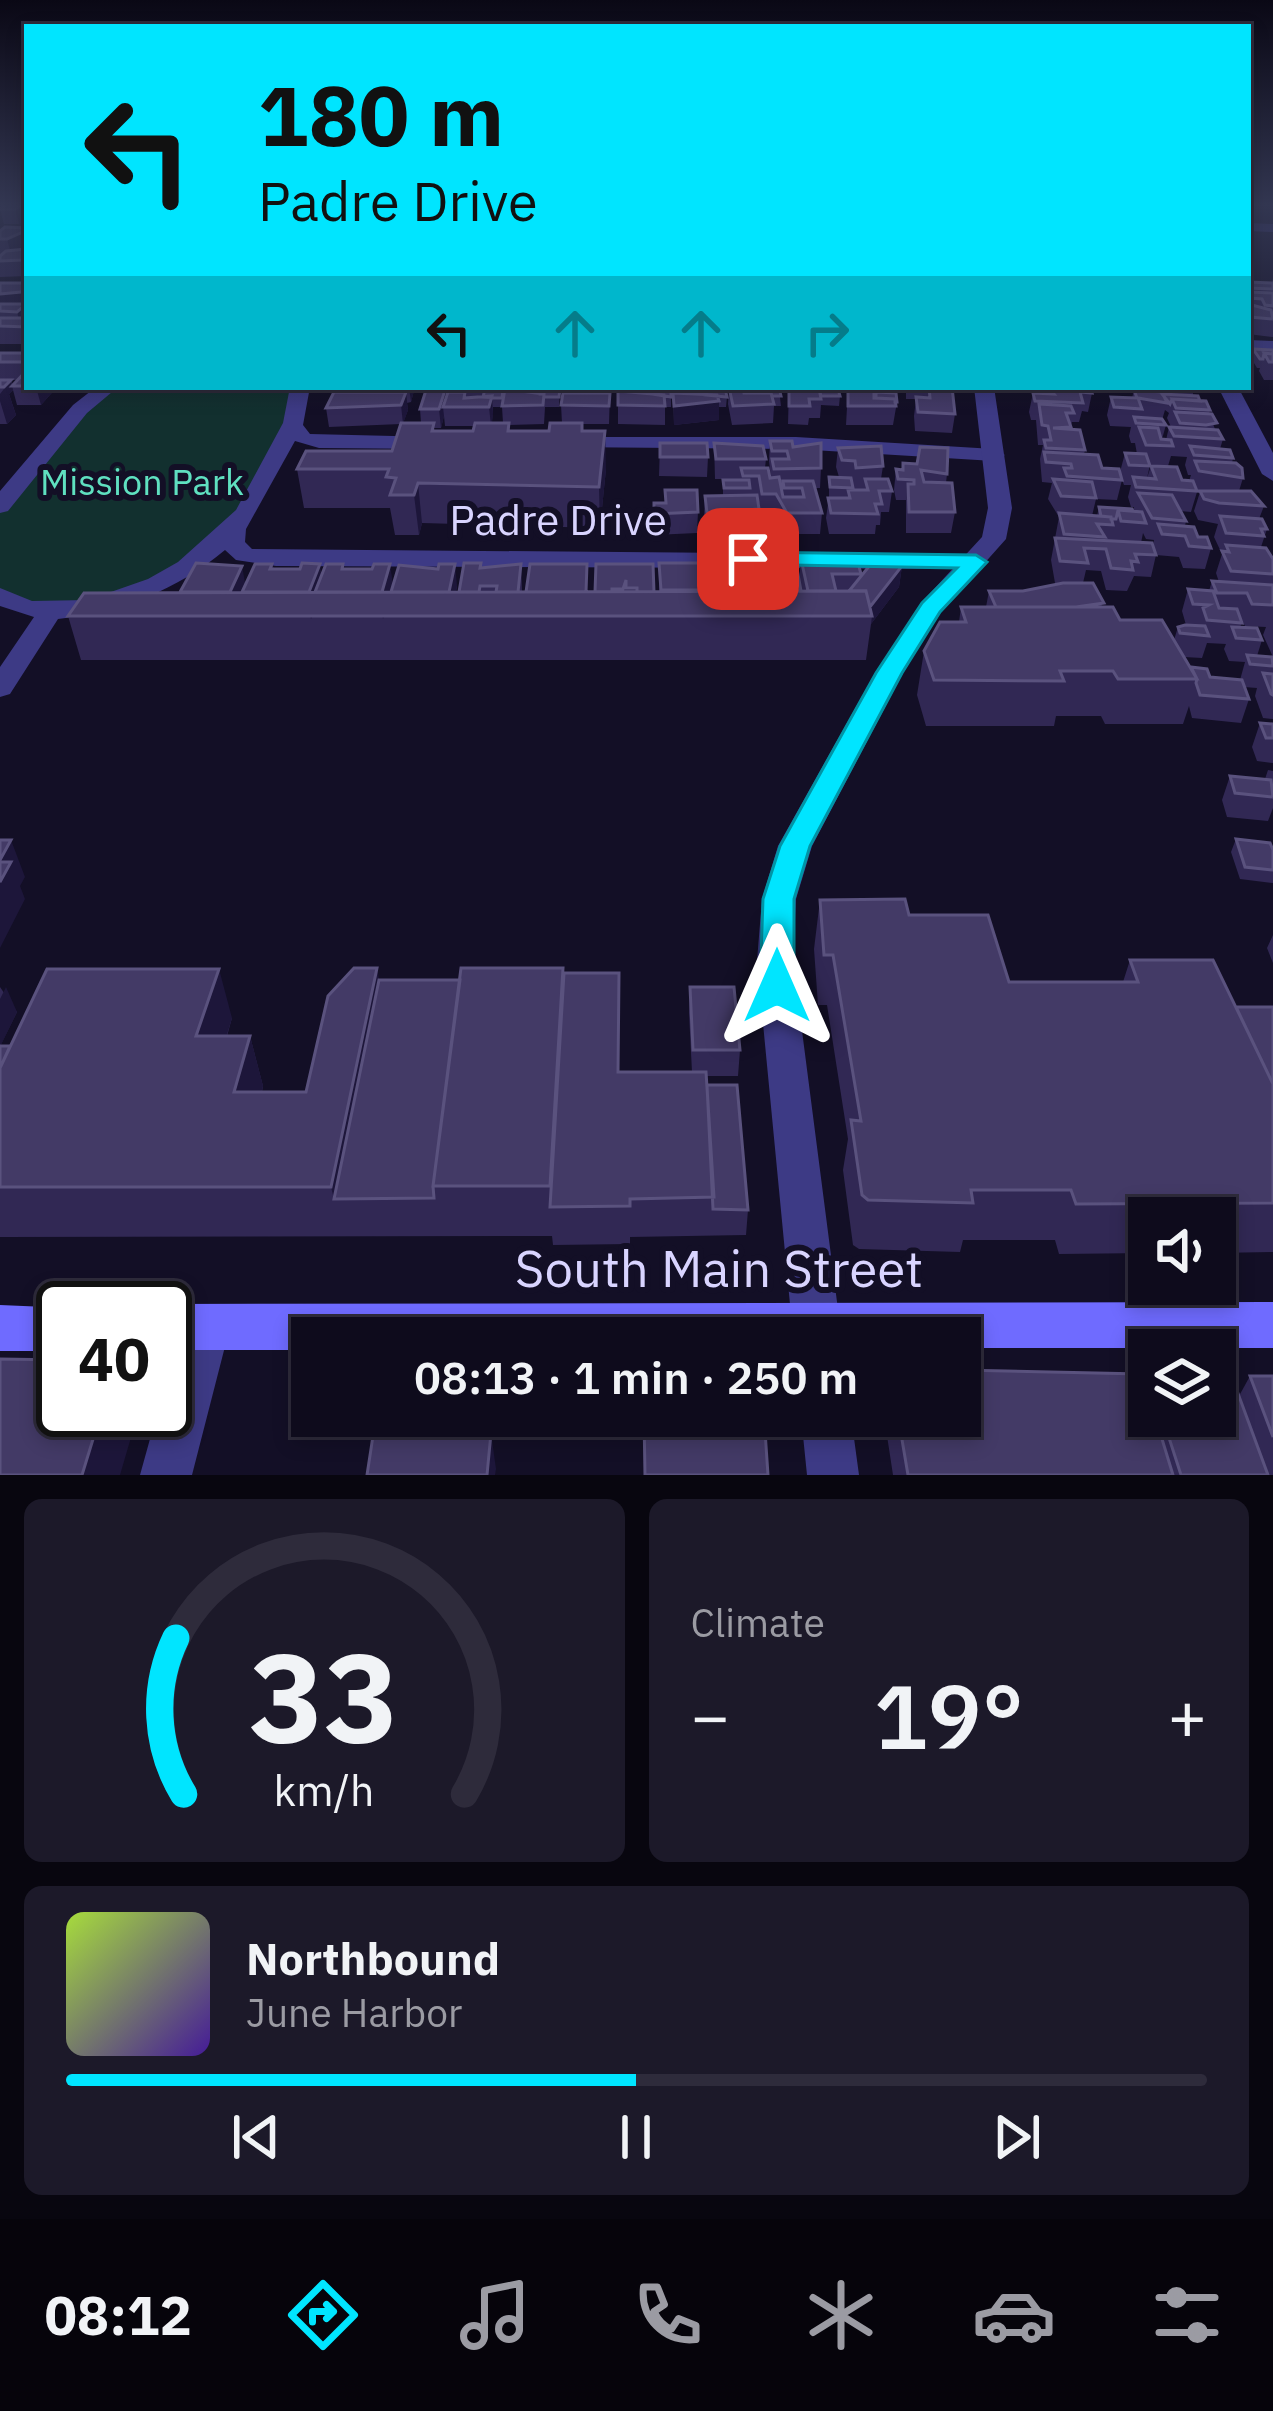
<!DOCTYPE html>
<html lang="en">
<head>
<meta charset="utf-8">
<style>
  :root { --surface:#0e0b1c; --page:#1c1929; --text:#f1f3f6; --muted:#9b9ba3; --line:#2e2b3b; --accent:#00e5ff }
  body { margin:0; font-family:"IBM Plex Sans",sans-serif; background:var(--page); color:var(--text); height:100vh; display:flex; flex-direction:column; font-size:45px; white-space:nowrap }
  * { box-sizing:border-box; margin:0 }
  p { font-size:39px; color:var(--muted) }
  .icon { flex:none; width:66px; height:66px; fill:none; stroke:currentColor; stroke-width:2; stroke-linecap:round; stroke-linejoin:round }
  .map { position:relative; height:1475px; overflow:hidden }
  .details { display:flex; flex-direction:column; gap:24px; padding:24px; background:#08060f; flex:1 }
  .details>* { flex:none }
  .hud { position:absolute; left:24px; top:24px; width:1227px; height:366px; border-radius:0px; box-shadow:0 6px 18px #0003,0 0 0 3px var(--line); background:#00e5ff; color:#111; overflow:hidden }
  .fabs { position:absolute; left:1128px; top:1197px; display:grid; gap:24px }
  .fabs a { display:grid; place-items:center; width:108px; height:108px; border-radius:0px; background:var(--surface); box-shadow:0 6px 18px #0003,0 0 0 3px var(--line); font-size:60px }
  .speed { position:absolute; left:36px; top:1281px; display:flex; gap:24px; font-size:60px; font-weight:700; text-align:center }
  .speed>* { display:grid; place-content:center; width:156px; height:156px; border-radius:50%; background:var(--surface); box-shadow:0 6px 18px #0003,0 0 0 3px var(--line); line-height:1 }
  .speed .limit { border:6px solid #111; border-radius:18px; background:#fff; color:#111 }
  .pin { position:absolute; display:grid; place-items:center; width:102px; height:102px; color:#fff; margin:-51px; border-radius:24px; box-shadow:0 6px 18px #0006 }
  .me { position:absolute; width:132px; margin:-66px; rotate:0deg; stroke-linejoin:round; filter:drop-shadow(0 0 9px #0008) }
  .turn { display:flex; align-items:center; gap:42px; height:252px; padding:0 36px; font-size:54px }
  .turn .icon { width:156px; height:156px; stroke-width:2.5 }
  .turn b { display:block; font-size:84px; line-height:102px }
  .lanes { display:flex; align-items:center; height:114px; padding:0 36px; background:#0003; justify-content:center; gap:60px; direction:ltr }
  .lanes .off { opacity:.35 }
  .big { font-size:90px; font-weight:600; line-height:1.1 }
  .details .tile { flex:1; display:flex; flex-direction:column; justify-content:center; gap:18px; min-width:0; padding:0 42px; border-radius:18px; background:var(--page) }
  .details .dial { align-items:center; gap:0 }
  .dial svg { height:312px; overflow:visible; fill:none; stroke:var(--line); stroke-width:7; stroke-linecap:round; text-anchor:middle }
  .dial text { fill:var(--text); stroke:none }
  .song { display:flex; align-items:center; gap:36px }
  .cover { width:144px; height:144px; border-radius:18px; background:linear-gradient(135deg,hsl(80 70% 55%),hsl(260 70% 35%)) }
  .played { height:12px; border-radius:6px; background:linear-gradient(90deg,var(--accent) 50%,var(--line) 50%) }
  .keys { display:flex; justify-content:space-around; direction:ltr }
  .heat { display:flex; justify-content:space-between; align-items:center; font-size:66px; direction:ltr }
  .details .tiles { flex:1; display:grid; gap:24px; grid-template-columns:1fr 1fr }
  .tile:last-child { grid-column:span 2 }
  .trip { position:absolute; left:291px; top:1317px; width:690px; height:120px; border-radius:0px; background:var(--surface); box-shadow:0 6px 18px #0003,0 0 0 3px var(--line); font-weight:600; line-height:120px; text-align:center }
  .dock { display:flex; height:192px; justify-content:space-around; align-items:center; background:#06040b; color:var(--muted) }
  .dock .icon { width:84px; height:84px }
  .dock .active { color:var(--accent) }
  .dock b { font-size:54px; color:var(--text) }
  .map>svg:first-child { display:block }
</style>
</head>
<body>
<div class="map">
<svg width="1273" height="1475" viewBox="0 0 1273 1475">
  <rect width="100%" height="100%" fill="#130f26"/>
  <path fill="#12302f" d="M108,387H300L249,509L173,575L66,611L0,596V506Z"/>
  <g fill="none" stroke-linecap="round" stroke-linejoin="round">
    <path fill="#3d3a85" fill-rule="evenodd" d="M1248,223L1273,224V232L1248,231Z
      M96,387H118L87,413L8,511L0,513V491L73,405Z
      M290,387H310L303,425L310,434L436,437L447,443L436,449L319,448L295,441L246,529L245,542L252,549L976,555L988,562L976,569L276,566L236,560L225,550C177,590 121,612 58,619L10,694L0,697V667L34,617L0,606V588L32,601L88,600L148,579L178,562L236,510L283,423Z
      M1218,387H1238L1273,453V481L1262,474Z
      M568,437H796L994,449L1005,455L994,461L796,449L561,447L557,443Z
      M206,1304L223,1311L230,1327L192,1475H140L158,1410H165C165,1376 176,1342 189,1311Z
      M801,1416H851L859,1475H807Z"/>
    <path fill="#3d3a85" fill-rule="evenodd" d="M1248,340L1273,341V351L1248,350Z
      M974,387H994L1012,508L1006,539L941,612L903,673L812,846L796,899L793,961L840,1325L834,1338H798L792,1325L757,961L762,899L778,846L875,673L922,602L982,537L988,508Z"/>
    <path fill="#6f6bff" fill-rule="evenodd" d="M1273,1302V1348H960V1338H312V1350H165V1308H155L165,1304Z
      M0,1305L70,1308H63V1351H0Z"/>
  </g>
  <path fill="#312854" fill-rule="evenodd" d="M26,204L27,218L19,224H4L0,209Z
    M27,228V276L0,277V256L2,254H0V231Z
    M1273,278V337L1248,334V282L1272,283Z
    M0,283H27V344H0Z
    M1253,349L1273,350V387V380H1264L1259,371L1260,368H1257L1251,358Z
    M0,353H27V387H57L41,405H17L13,390L9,394L16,415L7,424H0V380H11L13,385L17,380H0Z
    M337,387H415L411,402L407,403L408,410L403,423H421L420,409L427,387H542V389H560L559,407H545L544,424L509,425L510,431H549L562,423L561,405L610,393L609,424H582L583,431L606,469L600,528L422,523L419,535H395L390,508H304L297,469L392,451L401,424L329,427L326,408L337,392ZM493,407H502L503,423H492ZM444,416L445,426H474L473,431H435L434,428H441Z
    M629,387L607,388L647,387V392L652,394L671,388V407H665V425L618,424V391L629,392Z
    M729,387L744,393H749L751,387H810L840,396L839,406L821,405L820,418H809L808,425L788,424L789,388L779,389L781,406H774L773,423L732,425L728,404Z
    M851,387H874V398L897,402L893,425H846L848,389Z
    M906,387H952L955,414L952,433L915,431L914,416L916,399H906Z
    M1025,387H1090L1092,393L1088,412L1082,411L1079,422H1072L1070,430L1085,450L1084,454L1102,468L1120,472L1125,453L1137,454L1135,443H1131L1129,436L1131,427L1110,426L1107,415L1111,397L1132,398L1134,390L1150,391V387H1193V396L1210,410L1209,414L1215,429L1223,439L1220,449L1233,458L1232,463L1243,478L1239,491L1264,506L1259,519L1267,529L1261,547L1273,559V657L1263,635L1266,627L1245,626L1239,615L1242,623L1240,627L1262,640L1257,656L1273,659V719L1263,718L1255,696L1257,688L1244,687L1249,699L1241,723L1192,718L1189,706L1183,724H1105L1101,716H1056L1054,726H926L917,695L924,651L959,622L961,607H986L989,591H1023L1061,583H1055L1051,560L1059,517L1048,499L1052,483L1042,482L1040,459L1043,445H1038L1036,420H1031L1029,412L1033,393H1039L1040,390L1025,389ZM1165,410L1169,413L1167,418L1171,427H1169L1166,440L1162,439L1166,425L1162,420ZM1171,456L1187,457L1185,465L1188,475H1191L1189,481L1182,480L1151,466L1147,478L1150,465L1168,466ZM1122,480L1124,485H1131L1128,497L1131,507H1134L1133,511L1099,507L1097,516H1092L1096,499L1117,500ZM1197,492H1200L1194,511L1198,520L1218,524L1214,537L1222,554L1216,573L1219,582L1212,581L1209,591L1188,589L1182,611L1186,625L1178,627L1174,640L1120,620L1103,607L1083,583L1086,570L1101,571L1106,590L1127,591L1134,576L1151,577L1156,555L1179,557L1183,568L1205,569L1211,548L1185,526L1186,521L1180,511L1191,512ZM1143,533L1146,539L1154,540L1153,545L1141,543ZM1207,643L1226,644L1224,649L1229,661L1245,662L1240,680L1210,677L1191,668L1184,657L1202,658Z
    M673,393L727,397L726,407H719V420L674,425Z
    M770,441L793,447L821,468L820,488H815L822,513L820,534H785L775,514H761L758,496L759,509L758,530L706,534L704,516L705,496L723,495V480L741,479H715L714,443L766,459L765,468L771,478L769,461Z
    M660,443L708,457L707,477L659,476Z
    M838,448L883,466L881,479L892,491L889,512H881L880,525H876L875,534H829L826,518L829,497V477H839L836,467Z
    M903,463L947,474L946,483L955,512L951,533H906V500H896L894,490L896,469H902Z
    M654,503H666L698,512L697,533L654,535Z
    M801,559L861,574L860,577L902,566L899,587L871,624L866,660H81L68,616L180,592L246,584L272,564L274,569L321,574L343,564L344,569L393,585L457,586L456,592H459L481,568L521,564L522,592H595L596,564L654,592H659V563L732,591V563L776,568V563L799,581Z
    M1260,723L1273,724V763L1257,761L1252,747Z
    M1268,770L1273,771V808L1268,821L1227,817L1222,800L1230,776L1265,779Z
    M1236,839L1273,850V883L1240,879L1231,852Z
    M820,900L909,915L1009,982H1123L1130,960L1236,1007H1273V1252L1215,1253V1218H1149V1253L1059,1254L1055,1240H963L960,1252L859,1249L853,1245L843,1170L848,1139L827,1005H818L814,949Z
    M1273,935V963L1267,948Z
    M379,980H564L619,1072H692L689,1013L690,987L740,1050L738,1076H706L707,1085L748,1210L746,1235L630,1237V1244L553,1245L552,1236L0,1237V987L17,1012L0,1046L232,1018L227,1036H250L263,1086L262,1092H306Z
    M1250,1376H1273V1475H893L884,1416H1215L1239,1396Z"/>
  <path fill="#1d163a" d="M23,204H26L27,218L19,224L15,209Z
    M27,230V276L22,260L11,254L7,239Z
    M27,287V294H25L27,319L21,326L17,312L0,311V294Z
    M11,380L13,390L9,394L16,415L7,424L0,401V394Z
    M36,387H57L41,405Z
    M409,387H415L411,402Z
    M446,387H452L447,407H443L444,416L441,428L439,409Z
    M406,392L408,410L403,424L401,405Z
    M492,396L493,415L491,426L489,407Z
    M719,401V420L674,425V406Z
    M605,431L606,469L600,528L599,487Z
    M418,483L422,523L419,535L414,495Z
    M320,564L323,585L311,619L307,597Z
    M390,564L393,585L383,619L380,597Z
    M455,564L457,586L451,616L447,602Z
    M242,566L246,588L241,600L229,594Z
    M902,566L899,587L871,624L872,616L867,610Z
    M11,840L25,877L20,886L25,899L0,948V860Z
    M377,968L386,1017L334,1199L331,1187Z
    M219,969L232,1018L211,1086L196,1036Z
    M6,987L17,1012L0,1047V999Z
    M250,1036L263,1086L249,1142L234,1092Z
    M102,1410H139L120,1475H82Z
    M491,1433L496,1469L495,1475H487Z"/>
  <path fill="#433a66" stroke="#5a527e" stroke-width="3" d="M8,204H23L15,209H0Z
    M5,227L27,228V230L7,239H0V231Z
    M27,249V256L22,260L0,261V256L6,251Z
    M1248,282L1273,283V289L1248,288Z
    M0,283H27V287L21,292L0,294Z
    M1248,292L1273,293V306L1265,305L1262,299L1250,298Z
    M0,304H26L17,312L0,311Z
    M1248,304L1271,310L1273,319L1250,317Z
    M0,318H27V327L0,326Z
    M1253,349L1273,350V354L1264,353L1263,359H1260Z
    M0,353H27V362H0Z
    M1264,353L1273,354V362H1269Z
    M27,370V386H12Z
    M0,380H11L4,387H0Z
    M427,387H446L439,409H420Z
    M729,387H743L744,393H771L774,404L733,406Z
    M789,387L819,388L821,399H809L810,406H789Z
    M862,387L874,391V398L895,399L896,406H848V389Z
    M929,387H952L955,414L918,412L916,397L930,398Z
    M1048,387H1090L1092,393L1080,392L1083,403L1035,401L1033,393L1054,394Z
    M1155,387H1193L1194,390H1156Z
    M652,388H671V397L652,394Z
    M705,388H725L727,397L705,395Z
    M750,388H779L781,396H772L771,393H750Z
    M819,388L838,389L840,396H821Z
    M485,389H503L502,398L483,397Z
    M505,389L544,394L543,405L502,406Z
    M540,389H560L559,397H544V394H540Z
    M1134,390L1162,392L1167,403L1138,398L1142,409L1114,407L1111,397L1137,398Z
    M618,391L664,395L665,406L618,405Z
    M334,392H406L401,405L326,408Z
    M448,392H465L464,398L492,396L489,407H443Z
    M876,392L896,393L897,402H895V399L876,398Z
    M563,393H610L609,406L561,405Z
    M673,393L717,395L719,401L674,406Z
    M1162,394L1198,396L1200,401L1172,399L1170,404Z
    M1172,399L1206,401L1210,410L1176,408Z
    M1039,404L1071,406L1074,413H1066L1071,427L1053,428L1080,430L1085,450L1046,448L1044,440H1051L1048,426L1042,425Z
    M1175,412L1212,414L1217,423L1206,425L1180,423Z
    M1134,417L1162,419L1166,425L1136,423Z
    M401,423H434L432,431H473L475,423H509L508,431H549L550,423H582V431H605L599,487L418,483L414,495H390L396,478L386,477L389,469H297L306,451H392Z
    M1139,427L1158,428L1161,439L1171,440L1173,446L1146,445Z
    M1169,427L1218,430L1223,439L1174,436Z
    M770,441H792L793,447L821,443V468L774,469L772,459H789L787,451H772Z
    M660,443H707L708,457H660Z
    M714,443L763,446L766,459H716Z
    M881,446L883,466L856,468L855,461L842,460L838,448Z
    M1190,446L1230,450L1233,458L1194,455Z
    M920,447L948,448L947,474L921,470L924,482L952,483L955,512H909L908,484H914V480L898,479L896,469L903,470V463L917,464Z
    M1044,452L1098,455L1102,468L1119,469L1122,480L1067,476L1064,468H1072L1071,464L1046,462Z
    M1125,453L1146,454L1150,466L1129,465Z
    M1195,461L1236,463L1242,468L1243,478L1199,471Z
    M1151,466L1177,467L1182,480L1193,481L1197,491L1136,487L1133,477L1156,479Z
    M741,468H768L770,478L779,477L783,497H804L802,488H784L783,481H813L822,513H787L776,494H762L759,476H743Z
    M829,477L851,478L853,488L830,487Z
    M865,479H888L892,491H879L882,504H875L878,514L831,513L828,498H850L848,490H868Z
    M1053,479L1092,482L1096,498L1061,496Z
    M723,480H749L750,488H724Z
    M665,490H697L698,512L654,514V503H666Z
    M1200,491H1251L1264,506L1219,503L1204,499Z
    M1138,493L1172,495L1186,521L1152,518Z
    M757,495L759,509L707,513L705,496Z
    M1099,507L1132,509L1133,511L1118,510L1116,519H1111V517L1101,516Z
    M1118,510L1142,512L1146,523L1121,521Z
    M1059,513L1111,517L1113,525L1097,524L1105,537L1064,534Z
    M1220,516L1262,519L1267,529H1261L1264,536L1226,533Z
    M1158,524L1194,527L1198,537H1207L1211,548L1189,546L1185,536L1162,534Z
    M1055,538L1152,543L1156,555L1135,554L1138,562L1131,561L1133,570L1111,568L1106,549L1084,548L1088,563L1060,561Z
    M1226,545L1266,548L1273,559V574L1231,571L1222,551L1229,552Z
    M801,559H857L861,574H832L836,591H808Z
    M875,559L902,566L870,607L866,591H849Z
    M196,563L242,566L230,592H180Z
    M302,563L320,564L309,592H242L255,564H272L270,569H300Z
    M464,563H481L480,568L521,564L518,592H496L497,586H480L479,592H459Z
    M659,563H725L729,590H661Z
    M732,563L777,568L776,563H796L801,591H735Z
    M326,564H343L342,569H372L374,564H390L382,592H315Z
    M439,564H455L449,592H391L399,565L438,569Z
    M530,564H587L586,592H526Z
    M596,564H653L654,592H637V588H626V580L623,589H612V592H595Z
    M1212,581L1273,585V605L1252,604L1247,593H1217Z
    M1063,583H1093L1104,603L1076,607H996L989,591H1023Z
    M1188,589L1213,591L1219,608L1237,609L1242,623L1207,620L1203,608L1209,605L1193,604Z
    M866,591L872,616H68L84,593Z
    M961,607H1113L1120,620H1162L1197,679H1118L1113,671H1060L1064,681L934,680L924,651L940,622H966Z
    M1185,625L1205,626L1209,636L1180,633L1178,627Z
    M1232,627L1257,628L1262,640L1236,638Z
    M1247,655L1272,657L1273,666L1250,664Z
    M1191,667L1207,669L1210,677L1242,680L1249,699L1200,695L1196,683L1197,679Z
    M1263,673L1273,674V695L1271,694Z
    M1260,723L1273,724V738H1266Z
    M1230,776L1271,780L1273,797L1235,793Z
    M1236,839L1270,843L1273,850V870L1245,867Z
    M0,840H11L0,860Z
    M0,862H11L0,882Z
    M905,899L909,915H988L1009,982H1138L1130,960H1213L1273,1084V1203L1076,1204L1071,1190H971L973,1203L868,1200L862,1195L851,1120L861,1121L833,955H824L820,900Z
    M354,968H377L331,1187H0V1068L47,969H219L196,1036H250L234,1092H306L328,996Z
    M461,968H563L550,1186H433Z
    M564,973H619L618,1072H706L714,1197L630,1199V1206L550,1207Z
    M379,980H460L433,1186L434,1198L334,1199Z
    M690,987H734L740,1050H693Z
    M1236,1007H1273V1084Z
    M0,1046H10L0,1068Z
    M707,1085H737L748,1210L713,1209Z
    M0,1359L63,1360V1410H102L82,1475H0Z
    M960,1370L1141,1374L1149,1399V1416H1155L1173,1475H908L898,1416H960Z
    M1250,1376H1273V1437Z
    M1215,1388H1236L1268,1475H1181L1162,1416H1215Z
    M644,1416H764L768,1475H645Z
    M429,1419L482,1420L481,1433H491L487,1475H367L373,1436H426Z"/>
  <linearGradient id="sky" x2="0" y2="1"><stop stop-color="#0a0815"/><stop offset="0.5" stop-color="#333752"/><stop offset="1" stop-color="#333752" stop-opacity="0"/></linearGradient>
  <rect width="1273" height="410" fill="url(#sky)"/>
  <path fill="#00e5ff" stroke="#0095a6" stroke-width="3" d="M748,552L976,555L987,562L940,612L902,673L810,846L794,899V986L789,995L777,999L765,995L760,986L763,899L780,846L876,673L922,603L957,568L741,564L737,559Z"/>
  <g text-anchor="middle" stroke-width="12" stroke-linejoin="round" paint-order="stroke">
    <g font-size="36" fill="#5fe0c0" stroke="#130f26">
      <text x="142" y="495">Mission Park</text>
    </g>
    <g font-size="42" fill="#d9d4ff" stroke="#130f26">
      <text x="558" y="535">Padre Drive</text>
    </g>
    <g font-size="51" fill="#d9d4ff" stroke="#130f26">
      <text x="719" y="1287">South Main Street</text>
    </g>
  </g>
</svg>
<div class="fabs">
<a><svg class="icon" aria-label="sound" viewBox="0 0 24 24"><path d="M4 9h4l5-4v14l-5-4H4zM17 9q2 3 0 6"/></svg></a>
<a><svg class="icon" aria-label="layers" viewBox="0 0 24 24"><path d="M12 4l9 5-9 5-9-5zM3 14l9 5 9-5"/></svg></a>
</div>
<div class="speed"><div class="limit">40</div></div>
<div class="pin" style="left:748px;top:559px;background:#d93025"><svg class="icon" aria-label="arrive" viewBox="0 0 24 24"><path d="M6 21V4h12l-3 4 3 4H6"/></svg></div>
<svg class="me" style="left:777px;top:986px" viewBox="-20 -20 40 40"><path d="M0-17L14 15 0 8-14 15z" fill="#00e5ff" stroke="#fff" stroke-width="4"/></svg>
<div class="trip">08:13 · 1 min · 250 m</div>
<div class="hud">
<div class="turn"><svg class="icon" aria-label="left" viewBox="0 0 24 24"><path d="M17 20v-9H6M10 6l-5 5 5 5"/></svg><div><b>180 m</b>Padre Drive</div></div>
<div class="lanes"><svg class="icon" aria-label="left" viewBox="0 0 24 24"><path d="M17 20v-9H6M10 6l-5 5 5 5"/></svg><svg class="icon off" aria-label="ahead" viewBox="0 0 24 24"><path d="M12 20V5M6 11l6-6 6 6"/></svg><svg class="icon off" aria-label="ahead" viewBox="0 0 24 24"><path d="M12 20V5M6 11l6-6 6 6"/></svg><svg class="icon off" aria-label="right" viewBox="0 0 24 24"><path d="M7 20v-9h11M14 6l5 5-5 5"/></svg></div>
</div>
</div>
<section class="details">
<div class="tiles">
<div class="tile dial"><svg viewBox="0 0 100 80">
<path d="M14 69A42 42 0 1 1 86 69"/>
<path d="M14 69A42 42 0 0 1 12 29" stroke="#00e5ff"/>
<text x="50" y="56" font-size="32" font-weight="700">33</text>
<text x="50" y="72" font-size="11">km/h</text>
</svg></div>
<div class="tile"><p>Climate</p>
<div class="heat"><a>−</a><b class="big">19°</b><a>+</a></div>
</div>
<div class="tile">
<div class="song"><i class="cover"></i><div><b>Northbound</b><p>June Harbor</p></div></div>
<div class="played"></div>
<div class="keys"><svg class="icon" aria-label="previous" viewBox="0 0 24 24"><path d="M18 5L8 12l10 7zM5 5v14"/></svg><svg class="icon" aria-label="pause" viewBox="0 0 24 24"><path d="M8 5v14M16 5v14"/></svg><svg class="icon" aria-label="next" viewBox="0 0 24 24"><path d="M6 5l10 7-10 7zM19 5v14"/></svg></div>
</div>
</div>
</section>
<nav class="dock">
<b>08:12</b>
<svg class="icon active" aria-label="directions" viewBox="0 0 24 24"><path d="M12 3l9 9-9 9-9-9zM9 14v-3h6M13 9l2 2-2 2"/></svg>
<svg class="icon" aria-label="music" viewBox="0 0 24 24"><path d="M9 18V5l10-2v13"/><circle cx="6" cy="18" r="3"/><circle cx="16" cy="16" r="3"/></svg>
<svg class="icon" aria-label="phone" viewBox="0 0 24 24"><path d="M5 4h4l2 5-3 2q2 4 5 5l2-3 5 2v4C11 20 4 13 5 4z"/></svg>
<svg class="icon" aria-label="climate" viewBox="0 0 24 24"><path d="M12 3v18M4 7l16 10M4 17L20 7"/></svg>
<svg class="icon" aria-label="car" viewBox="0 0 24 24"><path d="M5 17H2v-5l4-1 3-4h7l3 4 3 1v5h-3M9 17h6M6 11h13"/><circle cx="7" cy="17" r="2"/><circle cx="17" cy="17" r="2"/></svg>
<svg class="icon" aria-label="filters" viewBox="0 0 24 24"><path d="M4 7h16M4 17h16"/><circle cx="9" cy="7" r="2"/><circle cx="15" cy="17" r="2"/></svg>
</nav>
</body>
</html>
